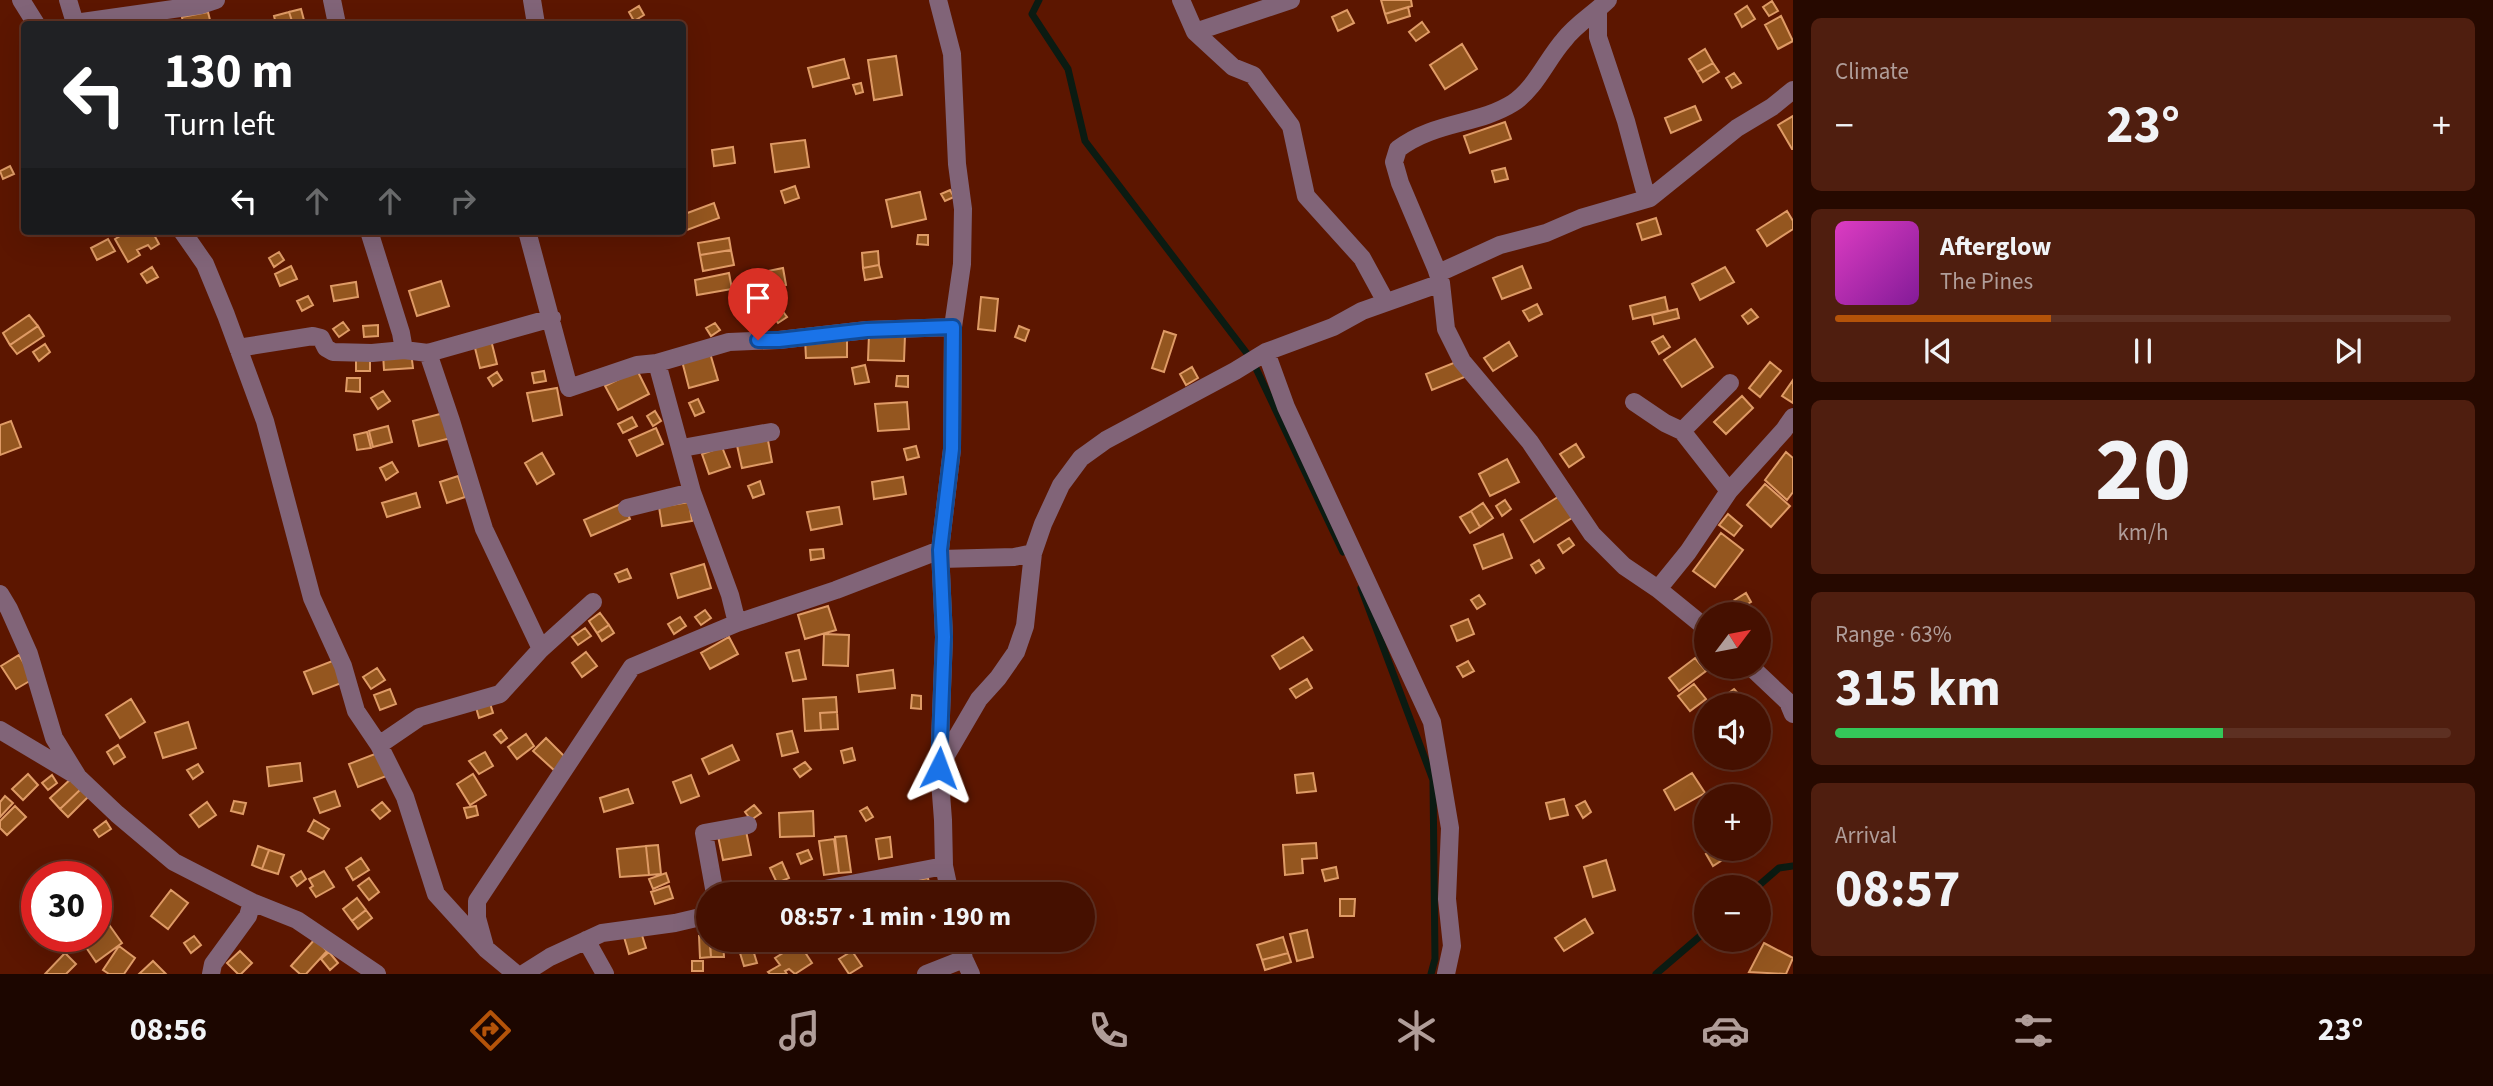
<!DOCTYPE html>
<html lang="en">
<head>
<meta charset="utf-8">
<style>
  :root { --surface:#451000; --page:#4f1e0f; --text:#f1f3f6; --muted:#b09d99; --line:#5d3022; --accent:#b45309 }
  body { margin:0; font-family:"Source Sans 3",sans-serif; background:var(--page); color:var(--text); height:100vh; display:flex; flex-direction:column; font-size:26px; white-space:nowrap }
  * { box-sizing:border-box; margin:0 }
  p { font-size:23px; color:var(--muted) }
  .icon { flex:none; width:38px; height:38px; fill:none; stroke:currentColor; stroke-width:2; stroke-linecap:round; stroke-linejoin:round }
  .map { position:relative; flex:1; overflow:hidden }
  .drawer { display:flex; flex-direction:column; gap:18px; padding:18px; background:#260900; width:700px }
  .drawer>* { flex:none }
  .guide { position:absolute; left:21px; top:21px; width:665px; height:214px; border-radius:7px; box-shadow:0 7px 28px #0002,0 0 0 2px var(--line); background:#202124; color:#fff; overflow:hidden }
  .needle { width:46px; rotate:58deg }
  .tools { position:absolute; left:1694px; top:602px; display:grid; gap:14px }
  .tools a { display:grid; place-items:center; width:77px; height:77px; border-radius:50%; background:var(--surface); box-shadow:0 7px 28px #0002,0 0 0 2px var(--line); font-size:35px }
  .speed { position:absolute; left:21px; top:861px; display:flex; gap:14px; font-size:35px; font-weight:700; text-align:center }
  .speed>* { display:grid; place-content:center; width:91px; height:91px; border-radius:50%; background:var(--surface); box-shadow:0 7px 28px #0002,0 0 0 2px var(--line); line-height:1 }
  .speed .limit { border:10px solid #d22; background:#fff; color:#111 }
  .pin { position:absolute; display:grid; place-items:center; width:60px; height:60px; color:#fff; margin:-72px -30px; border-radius:50% 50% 50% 0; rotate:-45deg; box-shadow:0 0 7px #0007 }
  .pin .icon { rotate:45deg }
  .me { position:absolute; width:77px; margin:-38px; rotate:3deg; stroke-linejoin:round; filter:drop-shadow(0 0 5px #0008) }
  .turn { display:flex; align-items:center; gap:24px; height:147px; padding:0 28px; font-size:32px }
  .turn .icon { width:91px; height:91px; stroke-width:2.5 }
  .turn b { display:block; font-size:49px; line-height:60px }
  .lanes { display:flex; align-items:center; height:66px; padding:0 28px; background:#0003; justify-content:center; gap:35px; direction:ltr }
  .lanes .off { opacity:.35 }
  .big { font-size:52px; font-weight:700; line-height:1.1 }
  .drawer .tile { flex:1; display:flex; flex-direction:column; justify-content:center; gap:10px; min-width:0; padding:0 24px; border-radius:10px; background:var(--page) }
  .drawer .dial { align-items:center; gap:0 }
  .dial b { font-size:91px; line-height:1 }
  .song { display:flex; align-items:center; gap:21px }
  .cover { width:84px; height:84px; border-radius:10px; background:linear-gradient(135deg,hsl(310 70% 55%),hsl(290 70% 35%)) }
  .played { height:7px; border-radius:4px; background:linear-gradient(90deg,var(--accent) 35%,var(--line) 35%) }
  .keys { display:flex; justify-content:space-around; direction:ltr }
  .heat { display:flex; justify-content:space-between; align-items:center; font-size:38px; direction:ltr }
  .charge { height:10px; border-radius:5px; background:linear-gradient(90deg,#34c759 63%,var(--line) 0) }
  .trip { position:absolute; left:696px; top:882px; width:399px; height:70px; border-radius:35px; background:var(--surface); box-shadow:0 7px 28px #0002,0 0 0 2px var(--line); font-weight:700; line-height:70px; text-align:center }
  .dock { display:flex; height:112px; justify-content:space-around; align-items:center; background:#1c0600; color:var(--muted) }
  .dock .icon { width:49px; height:49px }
  .dock .selected { color:var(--accent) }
  .dock b { font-size:32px; color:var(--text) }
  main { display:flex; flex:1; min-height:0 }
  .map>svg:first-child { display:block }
</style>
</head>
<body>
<main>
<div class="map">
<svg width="1793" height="974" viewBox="0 0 1793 974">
  <rect width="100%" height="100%" fill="#5c1600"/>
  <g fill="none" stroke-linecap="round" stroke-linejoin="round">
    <path stroke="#0b1b12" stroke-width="7" d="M1039,0L1032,14L1068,69L1085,141L1252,360L1343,552
      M1361,588L1433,780L1435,959L1431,974
      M1757,887L1779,868L1793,866
      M1656,974L1706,931"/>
  </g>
  <path fill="#94561f" stroke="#df9b66" stroke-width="2" d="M1381,0H1411L1412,6L1385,14Z
    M1772,1L1778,11L1769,16L1763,7Z
    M639,6L644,15L634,21L629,12Z
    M1747,6L1755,19L1742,27L1735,14Z
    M1408,7L1410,16L1388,23L1385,14Z
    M301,9L305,24H293L289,12Z
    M1347,10L1354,23L1338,31L1332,17Z
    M208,12L211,24H183L182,17Z
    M289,12L293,24H276L274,16Z
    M1781,16L1793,41L1778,49L1765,25Z
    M1422,22L1429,32L1416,41L1409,32Z
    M1462,44L1477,69L1445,89L1430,65Z
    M1705,49L1713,63L1697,72L1689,59Z
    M896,56L902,95L874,100L868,60Z
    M844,59L849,78L813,87L808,68Z
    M1713,63L1719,72L1703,82L1697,72Z
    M1734,73L1741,83L1732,88L1726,78Z
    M861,83L863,92L856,94L853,85Z
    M1695,106L1701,120L1671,133L1665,118Z
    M1793,116V149H1792L1778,125Z
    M1505,122L1511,139L1470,153L1464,136Z
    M805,140L809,167L775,172L771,144Z
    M733,147L735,163L714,166L712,150Z
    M10,166L14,174L3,179L0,171Z
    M1505,168L1508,179L1495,182L1492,171Z
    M795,186L799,198L785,203L781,191Z
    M950,190L954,197L945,201L941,194Z
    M920,192L926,219L892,227L886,200Z
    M714,203L719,218L679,233L678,231H682V215Z
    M1787,211L1793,221V229L1767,246L1757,230Z
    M1656,218L1661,234L1642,240L1637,224Z
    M129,231H152L159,244L151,249L148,245L137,250L140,255L128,262L115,239Z
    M918,235H928V245L917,244Z
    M729,238L731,250L700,255L698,243Z
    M108,239L115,251L97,260L91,248Z
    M731,250L734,265L703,271L700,255Z
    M878,251L879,265L863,268L862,253Z
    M279,252L284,260L274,267L269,258Z
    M879,265L882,277L865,280L863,268Z
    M291,266L297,279L280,286L275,274Z
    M1522,266L1531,288L1502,299L1493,278Z
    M152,267L158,277L147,283L141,274Z
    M1725,267L1734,282L1700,300L1692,284Z
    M783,268L786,285L753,292L749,275Z
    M729,273L732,289L697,295L695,280Z
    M441,281L449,306L417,316L409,291Z
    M356,282L358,297L334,301L331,286Z
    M308,296L313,305L302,311L297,301Z
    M981,297L998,299L995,331L978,329Z
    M1665,297L1668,311L1633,319L1630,306Z
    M1537,304L1542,314L1529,321L1523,311Z
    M781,309L787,317L778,323L773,316Z
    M1677,309L1679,318L1654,324L1652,315Z
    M1751,309L1758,317L1748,324L1742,316Z
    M29,315L38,326L10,345L3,333Z
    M343,322L349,330L339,337L333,329Z
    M715,323L720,330L711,336L706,328Z
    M378,325V336L364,337L363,326Z
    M38,326L44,336L17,354L10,345Z
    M1019,326L1029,330L1025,341L1015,337Z
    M1164,331L1176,335L1164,372L1152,368Z
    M869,334L905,335L904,361L868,360Z
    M1663,336L1670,347L1659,354L1652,342Z
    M847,338V357L806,358L805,339Z
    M1695,339L1713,367L1682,387L1664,360Z
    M491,340L497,364L480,368L474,344Z
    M1509,342L1517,356L1493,371L1484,358Z
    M45,344L50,352L39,361L33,352Z
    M411,352L413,368L384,370L383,354Z
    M710,353L718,380L689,388L682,361Z
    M356,355H370V371H356Z
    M1461,360L1467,376L1432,390L1426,374Z
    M1770,362L1781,371L1760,397L1749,388Z
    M865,365L869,382L855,384L852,368Z
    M1192,367L1198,378L1186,385L1180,374Z
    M637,370L649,394L618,410L605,386Z
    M544,371L546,381L534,383L532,373Z
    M497,372L502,380L493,386L488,378Z
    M897,376H908V387L896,386Z
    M347,378H360V392L346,391Z
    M1793,380V403L1782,396Z
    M557,388L562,415L533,421L527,393Z
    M383,391L390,401L378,409L371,398Z
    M1742,396L1753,408L1726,434L1714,422Z
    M698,399L704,412L695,416L689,403Z
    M907,402L909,429L878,431L875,404Z
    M655,411L661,421L653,426L647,416Z
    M444,413L451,438L419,446L413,421Z
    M632,417L637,426L623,433L618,424Z
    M11,421L21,447L0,455V425Z
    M388,426L392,442L373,447L369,431Z
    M656,428L663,444L637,456L629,440Z
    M367,432L371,448L357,450L354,435Z
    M767,435L772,462L742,468L736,441Z
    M1576,444L1584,457L1569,467L1560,454Z
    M916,446L919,457L907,460L904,449Z
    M722,447L730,467L709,474L702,454Z
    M1786,452L1793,458V492L1787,500L1765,480Z
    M542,453L554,474L537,484L525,463Z
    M1507,459L1519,482L1490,496L1479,474Z
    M392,462L398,472L386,480L380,468Z
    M458,476L465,497L447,503L440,482Z
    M903,477L906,494L874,499L872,482Z
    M760,481L764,494L753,498L748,486Z
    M1765,484L1790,506L1771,527L1747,505Z
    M416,493L420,507L387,517L382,503Z
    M1561,495L1575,516L1534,542L1521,520Z
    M1505,500L1511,509L1502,516L1496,506Z
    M689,502L692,521L662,526L659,507Z
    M623,503L630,519L591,536L584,520Z
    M1483,503L1493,518L1480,527L1471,511Z
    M839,507L842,524L811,530L807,512Z
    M1471,511L1480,527L1470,533L1460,517Z
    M1728,514L1742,526L1734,536L1719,525Z
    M1721,533L1743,550L1715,587L1693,571Z
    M1503,534L1512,558L1483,569L1474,545Z
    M1569,538L1574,545L1563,553L1558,545Z
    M823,549L824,558L811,560L810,550Z
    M1539,560L1544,568L1536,573L1531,565Z
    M704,564L711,588L678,598L671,574Z
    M627,569L631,578L619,582L615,574Z
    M1746,593L1751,602L1734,612L1730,603Z
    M1479,595L1485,604L1477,609L1471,600Z
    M828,606L836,630L805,639L798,615Z
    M705,610L711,618L701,625L695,617Z
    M600,613L609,625L597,633L589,621Z
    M680,617L686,626L674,634L668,624Z
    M1468,619L1474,634L1457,641L1451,626Z
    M609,625L614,633L602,641L597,633Z
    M585,628L591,636L578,645L572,637Z
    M824,634L849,635L848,666L823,665Z
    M729,637L738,654L710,669L701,653Z
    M1303,637L1312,650L1280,669L1272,656Z
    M799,650L806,679L793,681L786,653Z
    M586,652L597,666L582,677L572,663Z
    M19,655L33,679L16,689L1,666Z
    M1695,658L1706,671L1679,691L1669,678Z
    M335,660L344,682L313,694L304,672Z
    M1468,661L1474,671L1463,677L1457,667Z
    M377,668L385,680L371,689L363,677Z
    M893,670L895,688L859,692L857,675Z
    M1307,679L1312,688L1296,698L1290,689Z
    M1694,684L1706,699L1690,711L1678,696Z
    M390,689L396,704L380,710L374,695Z
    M1734,689L1742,698L1734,705L1726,695Z
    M912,695L921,696V709L911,708Z
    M836,697L837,712L820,713L821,730L805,731L803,699Z
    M131,699L145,722L120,738L106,715Z
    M489,700L493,713L479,718L475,704Z
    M837,712L838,729L821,730L820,713Z
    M188,722L196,748L163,758L155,733Z
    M501,730L507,738L501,743L494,735Z
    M792,731L798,752L782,756L777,734Z
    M526,734L534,746L517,759L508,747Z
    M546,738L567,759L555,771L533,751Z
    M118,745L125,757L114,764L107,752Z
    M732,745L739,760L709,774L702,759Z
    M852,748L855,760L844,763L841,751Z
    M380,752L389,775L358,787L349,764Z
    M485,752L493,766L479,774L469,761Z
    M805,762L811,769L800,777L794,769Z
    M300,763L302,781L269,786L267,767Z
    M198,764L203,772L193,779L187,770Z
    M1313,773L1316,791L1297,793L1295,775Z
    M1692,773L1705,793L1675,810L1664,790Z
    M28,774L38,785L23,800L12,789Z
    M473,774L486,795L470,805L457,784Z
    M52,775L57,783L48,790L42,783Z
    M691,775L699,796L681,803L673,782Z
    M73,777L83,787L60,809L50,798Z
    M83,787L90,795L68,817L60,809Z
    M628,789L633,803L604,812L600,798Z
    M335,791L340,806L320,813L314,798Z
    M5,796L13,803L0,817V802Z
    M1564,799L1568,815L1550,819L1546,803Z
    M234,801L246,803L243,814L231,811Z
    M1585,801L1591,812L1583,818L1576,806Z
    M207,802L216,815L199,827L190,815Z
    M382,802L390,811L380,819L372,810Z
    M754,805L761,813L751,820L745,812Z
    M15,806L26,817L7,835L0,828V821Z
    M476,806L478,815L467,818L464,808Z
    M867,807L873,817L866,821L860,811Z
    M813,811L814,836L780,837L779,813Z
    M314,820L329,829L323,839L308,831Z
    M106,821L111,829L99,837L94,830Z
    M746,831L751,855L723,860L718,836Z
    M846,836L851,872L839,873L835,837Z
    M890,837L892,857L879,859L876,839Z
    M834,839L839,873L824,875L819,841Z
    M1316,843L1317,858L1302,859L1303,873L1285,875L1283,845Z
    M658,845L661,874L649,875L646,846Z
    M258,846L269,850L262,869L252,865Z
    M646,846L649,875L620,877L617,849Z
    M1718,849L1724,859L1713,866L1706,854Z
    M269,850L284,855L278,874L262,869Z
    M808,850L812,859L801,864L797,854Z
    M361,858L369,870L353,880L346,868Z
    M1606,860L1615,890L1593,897L1584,867Z
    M782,862L789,878L777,883L770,868Z
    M1336,867L1338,878L1325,881L1322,870Z
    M301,871L306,879L297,886L291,877Z
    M324,871L334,887L316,897L310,888L313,886L309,879Z
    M666,873L669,882L653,889L649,879Z
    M369,878L379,892L369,900L358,886Z
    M928,878L931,894H898L896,884Z
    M887,880L891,894H877L874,884Z
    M669,886L673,898L655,904L651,892Z
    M171,890L188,903L168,929L151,916Z
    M357,898L366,910L352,921L343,909Z
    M1340,899H1355L1354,916H1340Z
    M366,910L372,918L358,929L352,921Z
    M105,919L122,943L96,962L79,937L96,936V925Z
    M1585,919L1593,933L1564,951L1555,938Z
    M1307,930L1313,957L1297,961L1290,934Z
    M641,932L646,948L629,954L624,937Z
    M709,935L711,957L700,958L699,936Z
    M194,936L201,945L191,953L184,943Z
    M1283,937L1288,953L1262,960L1257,945Z
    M315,939L327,951L306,974H300L291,966Z
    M710,940H723L724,957H711Z
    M736,940H750L757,963L744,966Z
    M767,940H780L783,945L773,951Z
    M799,943L812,963L795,974L789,969L785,971L787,974H770L768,972L780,965L775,958Z
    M1764,943L1793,958L1786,974L1749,972Z
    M119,946L135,958L124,974H109L103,970Z
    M240,951L252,963L241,974H238L227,963Z
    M852,951L862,966L849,974L839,959Z
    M329,952L338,963L330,970L321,959Z
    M65,953L76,964L66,974H45Z
    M1288,953L1291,962L1265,970L1262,960Z
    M153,961L166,974H139Z
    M692,961H703V971H692Z"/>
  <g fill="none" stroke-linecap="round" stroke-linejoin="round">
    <path stroke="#816478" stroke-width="18" d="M21,0L36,24
      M68,0L75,23L201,5L216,0
      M332,0L337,24
      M532,0L536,24
      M938,0L952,54L957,164L963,209L962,264L953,327L952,449L940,550L944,637L939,768L943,820L944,866L950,894
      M1181,0L1195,32L1233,67L1253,75L1291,126L1306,196L1362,258L1386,302
      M1608,0C1594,14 1576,24 1564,40C1547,59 1535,89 1513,103C1478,125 1435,121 1398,149L1394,162L1400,183L1436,268L1441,283L1446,329L1462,361L1530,442L1592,534L1624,566L1658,589L1706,628
      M1598,10V37L1626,121L1644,188L1650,198
      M1195,32L1291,0
      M182,231L205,264L226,315L265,421L312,598L343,666L356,711L379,745L405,797L436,894L486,949L516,974
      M369,231L401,333L404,350
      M527,231L569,388L637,365L657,363L729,342L779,340L867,330L953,327
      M1436,268L1443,271L1500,245L1546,233L1581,218L1650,198L1737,128L1772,107L1793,90
      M238,348L313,336L321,338L326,348L333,352L372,353L404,350L428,353L451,421L484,529L541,649
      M1266,352L1286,407L1432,722L1450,828L1447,899L1452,946L1446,974
      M428,353L552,318
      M657,363L692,492L730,595L737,623
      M1634,402L1665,423L1682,431L1729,491
      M1682,431L1730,383
      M682,448L771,432
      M627,508L692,492
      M941,559L1014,557L1033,553
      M1658,589L1688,552L1729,491L1784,430L1793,417
      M0,594L9,609L29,654L54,738L78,777L117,814L174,862L252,902L297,920L377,974
      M1751,667L1788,702L1793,714
      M0,730L72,773
      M379,745L420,717L500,694L541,649L593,602
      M941,764L979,699L998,678L1016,652L1025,626L1033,553L1043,524L1061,485L1081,458L1106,440L1235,371L1266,352L1333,327L1362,311L1441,283
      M715,894L704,833L748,825
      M799,894L944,866
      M586,940L605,974
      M960,940L964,959L971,974
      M485,947L477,918V901L632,667L737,623L836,590L940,550
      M211,974L213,964L248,916L252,902
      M523,974L550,957L602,933L675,923L709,915
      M926,974L964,959"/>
  </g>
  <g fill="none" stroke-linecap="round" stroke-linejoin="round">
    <g stroke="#114b97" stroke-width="18">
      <path id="route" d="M758,340H779L867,330L953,327L952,449L940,550L944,637L939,768"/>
    </g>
    <use href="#route" stroke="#1a73e8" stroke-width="12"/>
  </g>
</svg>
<div class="tools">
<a><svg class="needle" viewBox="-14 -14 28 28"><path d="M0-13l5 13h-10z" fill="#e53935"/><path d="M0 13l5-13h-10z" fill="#b09d99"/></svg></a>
<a><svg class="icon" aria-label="sound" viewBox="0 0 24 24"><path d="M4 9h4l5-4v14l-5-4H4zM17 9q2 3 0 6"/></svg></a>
<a>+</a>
<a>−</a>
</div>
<div class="speed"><div class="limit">30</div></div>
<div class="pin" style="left:758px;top:340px;background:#d93025"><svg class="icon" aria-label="arrive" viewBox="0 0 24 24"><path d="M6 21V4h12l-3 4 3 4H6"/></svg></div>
<svg class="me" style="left:939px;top:768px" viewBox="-20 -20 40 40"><path d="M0-17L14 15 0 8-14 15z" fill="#1a73e8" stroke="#fff" stroke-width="4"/></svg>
<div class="trip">08:57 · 1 min · 190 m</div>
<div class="guide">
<div class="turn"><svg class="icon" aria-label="left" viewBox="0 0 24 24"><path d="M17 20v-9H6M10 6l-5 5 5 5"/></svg><div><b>130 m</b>Turn left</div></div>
<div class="lanes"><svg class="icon" aria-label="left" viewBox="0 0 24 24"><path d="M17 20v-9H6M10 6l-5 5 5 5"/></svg><svg class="icon off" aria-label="ahead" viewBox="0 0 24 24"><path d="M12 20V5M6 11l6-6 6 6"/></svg><svg class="icon off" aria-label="ahead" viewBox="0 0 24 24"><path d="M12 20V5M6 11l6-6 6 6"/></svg><svg class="icon off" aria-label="right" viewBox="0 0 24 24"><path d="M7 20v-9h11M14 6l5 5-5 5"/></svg></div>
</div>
</div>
<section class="drawer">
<div class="tile"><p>Climate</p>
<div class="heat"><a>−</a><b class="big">23°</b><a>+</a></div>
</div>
<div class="tile">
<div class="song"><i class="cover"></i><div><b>Afterglow</b><p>The Pines</p></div></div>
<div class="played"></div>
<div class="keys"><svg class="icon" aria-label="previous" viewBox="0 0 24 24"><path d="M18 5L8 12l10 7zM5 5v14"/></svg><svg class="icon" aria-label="pause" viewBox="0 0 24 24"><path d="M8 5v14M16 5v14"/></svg><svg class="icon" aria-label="next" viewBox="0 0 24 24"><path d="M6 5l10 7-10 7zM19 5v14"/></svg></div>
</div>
<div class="tile dial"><b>20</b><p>km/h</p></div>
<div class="tile"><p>Range · 63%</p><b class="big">315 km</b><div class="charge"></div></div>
<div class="tile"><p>Arrival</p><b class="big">08:57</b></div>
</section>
</main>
<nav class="dock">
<b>08:56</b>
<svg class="icon selected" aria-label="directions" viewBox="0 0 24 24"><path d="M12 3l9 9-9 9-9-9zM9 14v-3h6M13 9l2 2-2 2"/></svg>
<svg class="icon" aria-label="music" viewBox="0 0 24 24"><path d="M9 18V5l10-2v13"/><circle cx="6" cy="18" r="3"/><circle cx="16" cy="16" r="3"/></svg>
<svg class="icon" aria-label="phone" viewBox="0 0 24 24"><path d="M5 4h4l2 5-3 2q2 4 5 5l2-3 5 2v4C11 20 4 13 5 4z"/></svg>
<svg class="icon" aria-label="climate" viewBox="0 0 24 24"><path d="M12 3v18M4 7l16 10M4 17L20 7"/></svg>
<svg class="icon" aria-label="car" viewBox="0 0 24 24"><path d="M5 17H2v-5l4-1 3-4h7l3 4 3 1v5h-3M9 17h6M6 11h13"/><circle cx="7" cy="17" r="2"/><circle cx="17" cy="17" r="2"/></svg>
<svg class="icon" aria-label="filters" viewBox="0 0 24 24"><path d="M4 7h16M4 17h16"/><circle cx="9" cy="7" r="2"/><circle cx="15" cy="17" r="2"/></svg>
<b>23°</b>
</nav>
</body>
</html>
